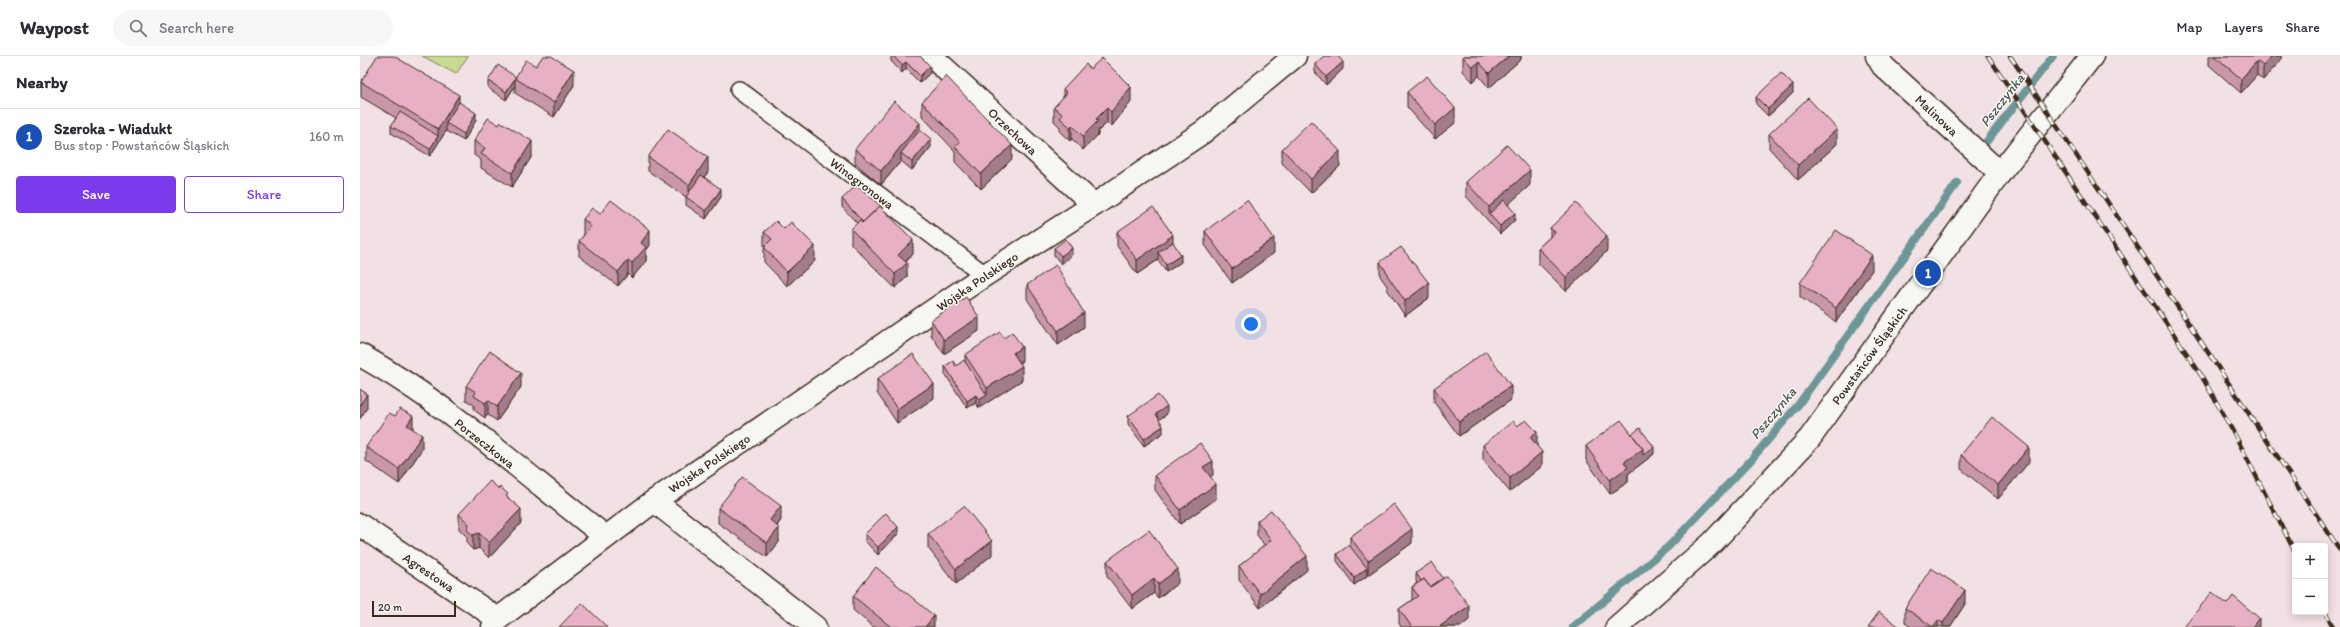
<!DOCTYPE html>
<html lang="en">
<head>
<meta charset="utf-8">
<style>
  :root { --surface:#fff; --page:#f7f7f7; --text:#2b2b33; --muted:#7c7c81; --line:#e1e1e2; --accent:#7c3aed }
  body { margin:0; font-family:Itim,sans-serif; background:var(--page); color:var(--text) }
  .controls { position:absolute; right:12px; bottom:12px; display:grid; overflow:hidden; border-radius:4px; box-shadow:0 2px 10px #0003 }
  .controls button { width:36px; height:36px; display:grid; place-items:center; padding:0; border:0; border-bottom:1px solid var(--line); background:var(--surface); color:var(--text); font:20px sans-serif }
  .scale { position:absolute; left:12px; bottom:10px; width:84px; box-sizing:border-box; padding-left:4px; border:2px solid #3b2a1e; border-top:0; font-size:11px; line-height:14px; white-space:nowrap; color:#3b2a1e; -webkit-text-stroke:3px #f6f6f2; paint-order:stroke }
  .you { position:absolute; left:891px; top:268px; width:14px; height:14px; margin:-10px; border:3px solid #fff; border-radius:50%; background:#1a73e8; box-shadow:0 0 0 6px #1a73e833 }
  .badge { display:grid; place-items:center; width:26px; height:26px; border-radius:50%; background:var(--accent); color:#fff; font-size:13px; font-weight:700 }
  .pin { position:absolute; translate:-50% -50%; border:2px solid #fff; box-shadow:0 1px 4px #0006 }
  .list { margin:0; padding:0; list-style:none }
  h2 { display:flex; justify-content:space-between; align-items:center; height:52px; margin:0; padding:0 16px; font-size:17px }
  h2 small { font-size:13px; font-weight:400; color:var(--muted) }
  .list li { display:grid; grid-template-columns:26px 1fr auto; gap:12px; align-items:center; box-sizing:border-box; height:56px; padding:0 16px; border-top:1px solid var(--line) }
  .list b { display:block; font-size:15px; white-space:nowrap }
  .list p { margin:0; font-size:13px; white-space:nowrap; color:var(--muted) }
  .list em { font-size:13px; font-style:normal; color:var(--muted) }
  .actions { display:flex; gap:8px; padding:12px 16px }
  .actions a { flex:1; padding:9px 0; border:1px solid var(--accent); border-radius:4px; text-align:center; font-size:14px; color:var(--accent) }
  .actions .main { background:var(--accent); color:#fff }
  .icon { flex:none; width:22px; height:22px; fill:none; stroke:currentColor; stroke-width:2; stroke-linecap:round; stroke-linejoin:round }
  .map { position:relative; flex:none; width:1980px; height:571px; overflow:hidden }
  header { display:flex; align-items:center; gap:24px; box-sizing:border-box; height:56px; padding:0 20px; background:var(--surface); border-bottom:1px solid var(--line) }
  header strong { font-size:19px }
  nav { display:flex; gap:22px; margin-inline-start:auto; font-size:14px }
  .search { width:280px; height:36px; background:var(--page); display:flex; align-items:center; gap:10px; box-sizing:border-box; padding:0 14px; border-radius:22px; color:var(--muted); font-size:15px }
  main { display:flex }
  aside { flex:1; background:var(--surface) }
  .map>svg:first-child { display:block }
  .green { fill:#c7da8f; stroke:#818256 }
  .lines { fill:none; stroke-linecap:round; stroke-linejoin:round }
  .stream { stroke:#6d9797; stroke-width:8 }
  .lane-casing { stroke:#3b2a1e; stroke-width:20 }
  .street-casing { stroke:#3b2a1e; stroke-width:25 }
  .secondary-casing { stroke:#3b2a1e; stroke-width:25 }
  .lane { stroke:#f6f6f2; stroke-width:17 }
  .street { stroke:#f6f6f2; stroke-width:22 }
  .secondary { stroke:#f6f6f2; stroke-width:22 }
  .rail-casing { stroke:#3b2a1e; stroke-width:4.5 }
  .rail { stroke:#f6f6f2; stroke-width:3; stroke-dasharray:9; stroke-linecap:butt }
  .wall { fill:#c897a9; stroke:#3b2a1e }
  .shaded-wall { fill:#a27b8a; stroke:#3b2a1e }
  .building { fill:#e8b0c5; stroke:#3b2a1e }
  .labels { text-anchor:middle; stroke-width:3; stroke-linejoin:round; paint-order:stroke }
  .street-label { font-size:13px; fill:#3b2a1e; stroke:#f6f6f2 }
  .water-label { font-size:14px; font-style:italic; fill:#505850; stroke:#f6f6f2 }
</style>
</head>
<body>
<header>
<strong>Waypost</strong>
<div class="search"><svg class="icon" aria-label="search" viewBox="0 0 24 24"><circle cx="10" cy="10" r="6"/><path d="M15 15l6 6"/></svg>Search here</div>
<nav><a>Map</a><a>Layers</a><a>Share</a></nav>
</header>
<main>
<aside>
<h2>Nearby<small></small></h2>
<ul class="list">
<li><span class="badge" style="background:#1a4fb4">1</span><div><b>Szeroka - Wiadukt</b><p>Bus stop · Powstańców Śląskich</p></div><em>160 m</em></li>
</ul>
<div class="actions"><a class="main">Save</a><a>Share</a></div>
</aside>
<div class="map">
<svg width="1980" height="571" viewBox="0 0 1980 571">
  <rect width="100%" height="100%" fill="#f2e1e4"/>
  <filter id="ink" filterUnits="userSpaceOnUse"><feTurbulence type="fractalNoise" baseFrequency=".025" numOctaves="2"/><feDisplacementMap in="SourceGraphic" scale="8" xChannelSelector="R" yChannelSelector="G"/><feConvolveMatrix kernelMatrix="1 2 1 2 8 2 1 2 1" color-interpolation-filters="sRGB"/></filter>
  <g filter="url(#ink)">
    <path class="green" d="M62,0H108L96,18Z"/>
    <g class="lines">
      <path class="stream" d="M1627,85L1693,0
        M1213,571L1309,490L1390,405L1438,349L1597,127"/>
      <defs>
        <path id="lane" d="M379,34L625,219"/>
        <path id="street" d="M571,0L734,149
          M1517,0L1523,10L1640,117
          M0,299C88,348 166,419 246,481
          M294,445L455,571
          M0,469L138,563
          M133,571L138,563L294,445L625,219L734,149L843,76L935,0"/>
        <path id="secondary" d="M1257,571L1353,486L1450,382L1640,117L1732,0"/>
      </defs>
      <use href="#lane" class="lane-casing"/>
      <use href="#street" class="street-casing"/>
      <use href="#secondary" class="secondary-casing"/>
      <use href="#lane" class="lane"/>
      <use href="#street" class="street"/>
      <use href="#secondary" class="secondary"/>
      <defs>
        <path id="rail" d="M1628,0L1841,319L1875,379L1935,496
          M1650,0L1980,494
          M1965,555L1973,571"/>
      </defs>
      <use href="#rail" class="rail-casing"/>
      <use href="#rail" class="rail"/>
    </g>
    <path class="wall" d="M531,0H533L570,17L560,27L546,13L542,17L531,5Z
      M1103,0H1161V3L1129,32L1119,20L1113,26L1103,15Z
      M1849,0H1921V4L1903,24L1897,19L1881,37L1849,9Z
      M955,8L983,13L966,29L955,16Z
      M176,10L214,29L194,61L155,37V30L146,44L128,32V25L156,21Z
      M730,13L771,46L751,71L747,67L738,75V79L723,94L712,83L710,85L700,76V71L694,65V51L703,42V33Z
      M1,26L99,46L116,64L104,85L86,75L70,100L31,77V70L36,62L1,41Z
      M1047,36L1095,67L1075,83L1047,51Z
      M1433,37L1408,60L1396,48V41Z
      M562,46L652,103L621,133L595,106V95L562,60Z
      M560,74L571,91L552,114L541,105L521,129L495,107V93Z
      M1409,78L1477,88L1438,124L1409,92Z
      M114,85L172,100L152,131L121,112V104L114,99Z
      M922,93L980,110L951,137L922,107Z
      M288,101L348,116L344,121L361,141L346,163L326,149V141L288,115Z
      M1106,126L1170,129L1148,148L1155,164L1140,178L1106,140Z
      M482,143L524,154L553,198L546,206L547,221L535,232L491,188V173L497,167L482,151Z
      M240,158L290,189L286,195V205L272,222L268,218L258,230L219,200V185L224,179L223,178V163Z
      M1190,172L1247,195L1206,235L1178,207V192L1190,181Z
      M424,173L455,205L427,230L404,206V191H405L404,190V176Z
      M845,175L914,197L872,227L845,189Z
      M757,176L813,186L821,206L806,216L798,204L777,218L757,190Z
      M694,192L712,199L701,208L694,199Z
      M1020,206L1069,242L1045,260L1027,233V230L1020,220Z
      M1512,214L1476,266L1440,241V227Z
      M667,229L724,271L698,289L667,243Z
      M571,264L619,275L584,298L571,279Z
      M605,299L662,305L660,307L662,324L619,352L616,347L607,352L585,318V310H596L605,306Z
      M517,323L574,342L537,367L517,337Z
      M106,330L161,331L137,365L128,359L125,362L114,354V349L106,344Z
      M1074,332L1151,344L1099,380L1074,346Z
      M807,358L799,363L803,377L784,390L768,368V360Z
      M1157,370L1177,390L1182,410L1150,436L1123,404V389Z
      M53,373L62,393L39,428L6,405V391Z
      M1272,378L1294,398L1268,418V426L1250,438L1226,404V390Z
      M1601,399L1669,406L1638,443L1601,413Z
      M795,419H853L850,421L856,443L820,468L795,434Z
      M148,441L161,467L129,502L119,492L113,494L107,488V481L99,473V458Z
      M358,452L421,464L417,470L419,486L407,501L358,467Z
      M897,465L947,514L900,552L879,524V510L905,490L897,479Z
      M505,478H538L518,499L505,485Z
      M568,478L632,499L596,528L568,492Z
      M990,481L1052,487L1008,519L1007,518V520L994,529L977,505V498L990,490Z
      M747,505L818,527L798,542L794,537L772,553L747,520Z
      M1056,517L1109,564L1100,571H1041L1039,567V553L1052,544V531L1057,527L1056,525Z
      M493,540L574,571H513L493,554Z
      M1605,548L1590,571H1551L1545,567V552Z"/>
    <path class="shaded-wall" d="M1149,0H1161V3L1129,32V17Z
      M1912,0H1921V4L1903,24V10Z
      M1897,5V19L1881,37V23Z
      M546,6V13L542,17V9Z
      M983,6V13L966,29V21Z
      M1119,6V20L1113,26V11Z
      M570,10V17L560,27V20Z
      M214,14V29L194,61V47Z
      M155,23V30L146,44V36Z
      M1433,29V37L1408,60V53Z
      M771,31V46L751,71V56Z
      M99,39V53L86,67V75L70,100V93L78,80V73Z
      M747,52V67L738,75V79L723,94V80L736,63Z
      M1095,52V67L1075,83V69Z
      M116,57V64L104,85V78Z
      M560,67V82L541,97V105L521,129V115Z
      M712,69V83L710,85V71Z
      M1477,73V88L1438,124V109Z
      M571,83V91L552,114V106Z
      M172,85V100L152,131V117Z
      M652,89V103L621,133V118Z
      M980,95V110L951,137V123Z
      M348,101V116L329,143V129Z
      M1170,114V129L1133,162L1129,158V151Z
      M361,133V141L346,163V155Z
      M1155,157V164L1140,178V170Z
      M290,174V189L286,195V205L272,222V207L281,187Z
      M813,179V194L798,196V204L777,218V204Z
      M1247,180V195L1206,235V221Z
      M914,182V197L872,227V213Z
      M553,184V198L538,213V199Z
      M455,190V205L427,230V216Z
      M712,192V199L701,208V200Z
      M821,199V206L806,216V209Z
      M1512,199V214L1476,266V252Z
      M268,204V218L258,230V216Z
      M547,207V221L535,232V218Z
      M1069,227V242L1045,260V245Z
      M724,257V271L698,289V275Z
      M619,261V275L584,298V284Z
      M662,291V305L653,311V297Z
      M662,310V324L619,352V344L627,339V332Z
      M161,317V331L137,365V351Z
      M574,328V342L537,367V353Z
      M1151,330V344L1099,380V366Z
      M7,338V352L0,363V349Z
      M616,339V347L607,352V345Z
      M128,344V359L125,362V347Z
      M807,350V358L796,366V358Z
      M53,360V375L47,369Z
      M803,370V377L784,390V383Z
      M1177,376V390L1170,381Z
      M62,379V393L39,428V413Z
      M1294,391V398L1268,418V426L1250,438V424L1264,406L1283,393Z
      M1669,391V406L1638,443V429Z
      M1182,396V410L1150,436V422Z
      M853,405V419L843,426V411Z
      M856,428V443L820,468V454Z
      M421,450V464L410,479V464Z
      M161,453V467L129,502V487Z
      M538,471V478L518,499V491Z
      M419,472V486L407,501V487Z
      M1052,473V487L1008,519V505Z
      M119,477V492L113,494V479Z
      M632,485V499L596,528V513Z
      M947,500V514L900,552V538Z
      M1007,512V520L994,529V522Z
      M818,513V527L798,542V528Z
      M794,522V537L772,553V539Z
      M1605,534V548L1590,571H1583V567Z
      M1109,550V564L1100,571H1079Z
      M574,560V571H565Z
      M1899,562V571H1892Z
      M1578,564V571H1573Z"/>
    <path class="building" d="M17,0H34L99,39L78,73L1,26Z
      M183,0H191L214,14L194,47L155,22L166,4L176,10Z
      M533,0H560L570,10L560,20L546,6L542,9Z
      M964,0H978L983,6L966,21L955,8Z
      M1104,0H1149L1129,17L1119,6L1113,11L1103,1Z
      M1855,0H1912L1903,10L1897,5L1881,23Z
      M742,2L771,31L751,56L747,52L736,63L738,65L723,80L712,69L710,71L700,62L703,59L694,51L707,37L703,33L726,8L730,13Z
      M138,9L156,21L146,36L128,25Z
      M1421,17L1433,29L1408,53L1396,41Z
      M586,20L652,89L621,118L595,91L600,86L562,46Z
      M1067,20L1095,52L1075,69L1047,36Z
      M1448,42L1477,73L1438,109L1409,78Z
      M534,45L560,67L521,115L495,93Z
      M99,46L116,57L104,78L86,67Z
      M40,56L78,80L70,93L31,70Z
      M128,62L139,69L141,66L172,85L152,117L121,98L125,92L114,85Z
      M951,65L980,95L951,123L922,93Z
      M308,73L348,101L329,129L288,101Z
      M560,74L571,83L552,106L541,97Z
      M1147,89L1170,114L1129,151L1106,126Z
      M341,119L361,133L346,155L326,141Z
      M497,129L524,153H523L520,150L503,166L482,143Z
      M251,144L290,174L281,187L286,191L272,207L268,204L258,216L219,185L231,170L223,163L232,152L240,158Z
      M887,144L914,182L872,213L845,175Z
      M1144,144L1155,157L1140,170L1129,158Z
      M1216,147L1247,180L1206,221L1178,192L1195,176L1190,172Z
      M520,150L553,184L538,199L547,207L535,218L491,173L500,164L502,167Z
      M793,151L813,179L777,204L757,176Z
      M416,165L424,173L431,166L455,190L427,216L404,191L412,183L404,176Z
      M1476,174L1512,199L1476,252L1440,227Z
      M706,183L712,192L701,200L694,192Z
      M813,186L821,199L806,209L798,196Z
      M1041,191L1069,227L1045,245L1027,219L1028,218L1020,206Z
      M696,209L724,257L698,275L667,229Z
      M606,241L619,261L584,284L571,264Z
      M640,276L644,282L652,276L662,291L653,297L662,310L627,332L605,299Z
      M130,295L161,317L137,351L128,344L125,347L114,340L116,336L106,330Z
      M1126,295L1151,330L1099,366L1074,332Z
      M553,298L574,328L537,353L517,323Z
      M604,304L627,339L619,344L616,339L607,345L585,310L593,305L596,310Z
      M0,333L7,338L0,349Z
      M798,339L807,350L796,358L803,370L784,383L768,360Z
      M40,353L53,360L47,369L62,379L39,413L6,391L29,357L35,360Z
      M1632,361L1669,391L1638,429L1601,399Z
      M1166,364L1177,376L1170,381L1182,396L1150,422L1123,389L1153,365L1157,370Z
      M1261,364L1283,393L1264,406L1268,411L1250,424L1226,390Z
      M1280,372L1294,391L1283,399V393L1272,378Z
      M840,387L853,405L843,411L856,428L820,454L795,419Z
      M382,421L421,450L410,464L419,472L407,487L358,452Z
      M130,425L139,433L140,431L148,438L146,440L161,453L129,487L119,477L113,479L107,474L109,468L99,458Z
      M1034,448L1052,473L1008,505L990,481Z
      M604,450L632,485L596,513L568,478Z
      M911,454L947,500L900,538L879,510L911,484L897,465Z
      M526,457L538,471L518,491L505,478Z
      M789,474L818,513L798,528L794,522L772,539L747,505Z
      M989,489L1007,512L994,522L977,498Z
      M1072,506L1083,522L1070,531L1064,523L1061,525L1056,517Z
      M516,511L574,560L565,571H531L493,540Z
      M1571,512L1605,534L1583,567L1578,564L1573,571L1545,552Z
      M1087,520L1109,550L1079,571H1052L1039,553L1058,540L1052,531L1064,523L1070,531Z
      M1852,536L1867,548L1873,540L1899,562L1892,571H1824Z
      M222,547L247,571H199Z
      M1519,556L1540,571H1508Z"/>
  </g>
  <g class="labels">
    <g class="street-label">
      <text transform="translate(1577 59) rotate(43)" y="5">Malinowa</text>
      <text transform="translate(653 75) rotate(43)" y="5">Orzechowa</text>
      <text transform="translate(502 127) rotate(37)" y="5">Winogronowa</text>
      <text transform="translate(617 225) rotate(-34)" y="5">Wojska Polskiego</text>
      <text transform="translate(1509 299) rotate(-54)" y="5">Powstańców Śląskich</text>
      <text transform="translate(125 387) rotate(38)" y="5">Porzeczkowa</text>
      <text transform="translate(349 407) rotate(-34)" y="5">Wojska Polskiego</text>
      <text transform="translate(69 516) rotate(34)" y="5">Agrestowa</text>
    </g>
    <g class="water-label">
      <text transform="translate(1642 44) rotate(-52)" y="5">Pszczynka</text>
      <text transform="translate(1413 357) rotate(-50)" y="5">Pszczynka</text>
    </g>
  </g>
</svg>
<div class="controls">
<button>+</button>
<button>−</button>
</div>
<div class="scale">20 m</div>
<div class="you"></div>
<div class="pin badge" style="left:1568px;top:217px;background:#1a4fb4">1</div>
</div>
</main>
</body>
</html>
